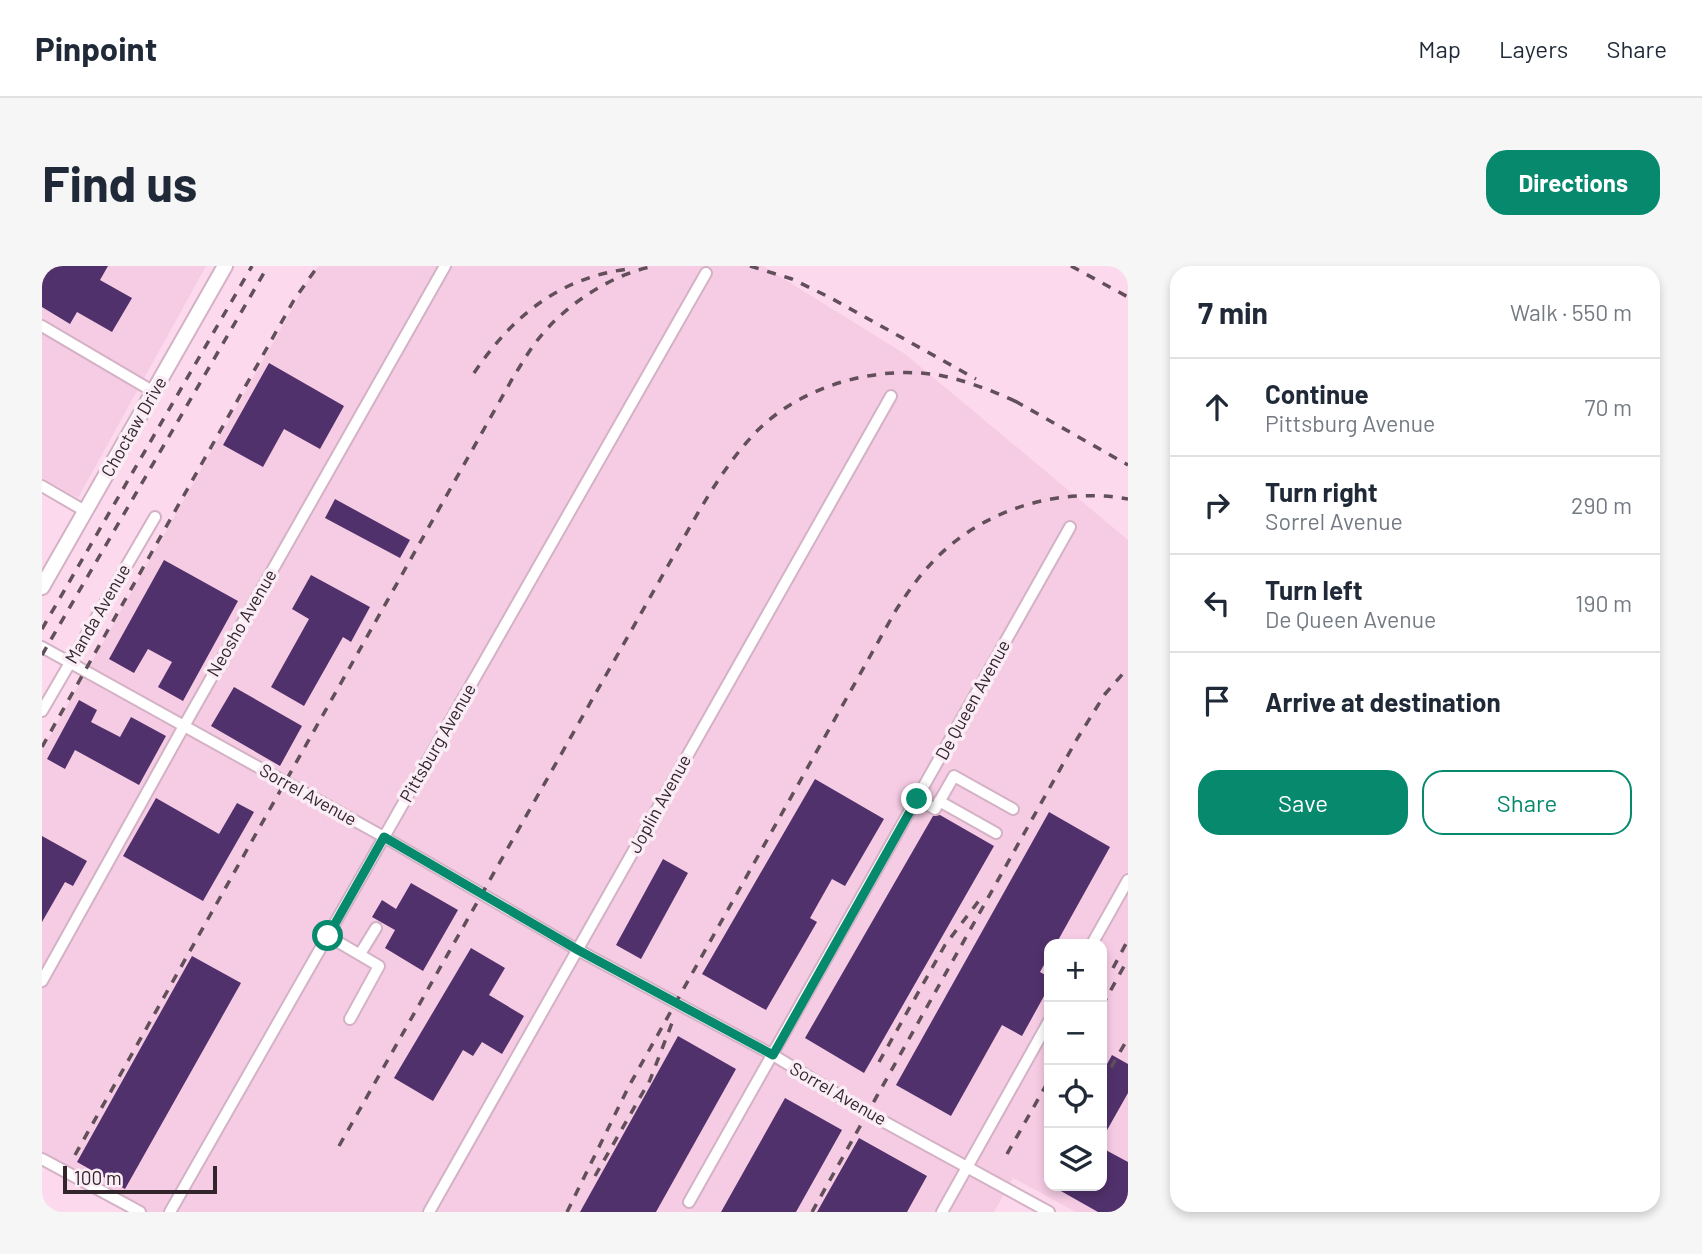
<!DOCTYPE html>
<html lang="en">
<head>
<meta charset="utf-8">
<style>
  :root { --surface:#fff; --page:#f6f6f7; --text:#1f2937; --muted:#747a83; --line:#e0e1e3; --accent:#06896d }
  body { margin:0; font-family:Barlow,sans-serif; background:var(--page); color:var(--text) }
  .controls { position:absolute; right:21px; bottom:21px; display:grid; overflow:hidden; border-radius:14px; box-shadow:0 4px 10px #0003 }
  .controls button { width:63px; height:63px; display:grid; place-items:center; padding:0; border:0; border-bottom:2px solid var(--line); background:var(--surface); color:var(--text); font:35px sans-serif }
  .scale { position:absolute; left:21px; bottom:18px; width:154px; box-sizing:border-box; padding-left:7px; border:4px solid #32252c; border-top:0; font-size:19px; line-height:24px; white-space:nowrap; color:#32252c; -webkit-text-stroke:5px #fbedf5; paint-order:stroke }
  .stop { position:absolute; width:21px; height:21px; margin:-16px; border:5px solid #06896d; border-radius:50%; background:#fff }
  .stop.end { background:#06896d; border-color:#fff; box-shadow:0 2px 7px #0008 }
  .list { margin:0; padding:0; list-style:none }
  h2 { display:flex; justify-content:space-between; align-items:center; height:91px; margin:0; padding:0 28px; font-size:30px }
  h2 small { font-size:23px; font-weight:400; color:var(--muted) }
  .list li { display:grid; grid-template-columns:46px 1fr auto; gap:21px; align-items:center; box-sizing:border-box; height:98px; padding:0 28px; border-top:2px solid var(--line) }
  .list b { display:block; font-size:26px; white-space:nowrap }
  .list p { margin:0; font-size:23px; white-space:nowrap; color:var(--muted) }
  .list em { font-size:23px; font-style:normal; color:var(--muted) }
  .actions { display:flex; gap:14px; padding:21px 28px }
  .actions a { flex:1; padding:16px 0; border:2px solid var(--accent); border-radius:21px; text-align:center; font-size:24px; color:var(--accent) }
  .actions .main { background:var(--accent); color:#fff }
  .icon { flex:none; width:38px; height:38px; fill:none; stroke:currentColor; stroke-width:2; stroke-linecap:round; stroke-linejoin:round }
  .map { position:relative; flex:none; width:1086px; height:946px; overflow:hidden; border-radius:21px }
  header { display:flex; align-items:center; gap:42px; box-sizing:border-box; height:98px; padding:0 35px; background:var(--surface); border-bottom:2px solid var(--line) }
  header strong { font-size:33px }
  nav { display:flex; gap:38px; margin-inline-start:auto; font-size:24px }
  .intro { display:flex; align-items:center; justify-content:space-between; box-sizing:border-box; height:168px; padding:0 42px }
  h1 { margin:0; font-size:49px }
  .button { padding:18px 32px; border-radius:21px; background:var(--accent); color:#fff; font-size:24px; font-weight:700 }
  main { display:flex; gap:42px; padding:0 42px }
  aside { flex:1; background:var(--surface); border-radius:21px; box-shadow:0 4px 10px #0003 }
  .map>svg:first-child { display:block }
  .built { fill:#f6cce4; fill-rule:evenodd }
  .building { fill:#51316b }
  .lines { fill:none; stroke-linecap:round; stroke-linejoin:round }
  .minor-casing { stroke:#d4b2c5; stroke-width:14 }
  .major-casing { stroke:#d4b2c5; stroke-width:18 }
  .minor { stroke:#fff; stroke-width:10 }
  .major { stroke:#fff; stroke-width:14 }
  .rail { stroke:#614f59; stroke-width:3.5; stroke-dasharray:9 9; stroke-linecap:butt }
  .route { stroke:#06896d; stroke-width:9 }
  .labels { text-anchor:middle; stroke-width:7; stroke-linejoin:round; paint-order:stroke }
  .street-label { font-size:18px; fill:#32252c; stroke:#fbedf5 }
</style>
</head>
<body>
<header>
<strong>Pinpoint</strong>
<nav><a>Map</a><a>Layers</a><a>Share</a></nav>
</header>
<div class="intro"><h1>Find us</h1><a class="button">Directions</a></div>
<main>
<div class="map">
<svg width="1086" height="946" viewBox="0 0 1086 946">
  <rect width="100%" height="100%" fill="#fcd9ed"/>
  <path class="built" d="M0,0H164L36,232L0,212Z
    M277,0H721L863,88L1086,274V946H1034L971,912L952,946H98L0,893V484L271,6ZM1007,678H1060V920H1007Z"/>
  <path class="building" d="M0,0H66L58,14L90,32L70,66L35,46L28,58L0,41Z
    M227,97L302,140L278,183L242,163L221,201L181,179Z
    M293,233L368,274L358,292L283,252Z
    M122,294L196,335L141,435L116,421L130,396L106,383L92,407L67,393Z
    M269,309L328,341L309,376L301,371L262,440L229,421L267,353L250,343Z
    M192,421L260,460L238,500L169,460Z
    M37,434L55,444L49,456L78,471L89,451L124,470L97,519L33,484L23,503L5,493Z
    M773,513L842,553L803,620L790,613L768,652L775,656L724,744L660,708Z
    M114,532L177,568L195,537L212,546L161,635L81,590Z
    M1007,546L1068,581L1014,678H1007V690L998,706L1007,711V721L980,770L960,759L909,850L854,819Z
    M898,549L952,580L822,807L763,772L891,550Z
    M0,570L45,595L31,620L23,616L0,656Z
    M621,593L646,607L599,693L574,679Z
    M369,617L416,644L381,705L343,682L353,664L330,651L340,634L354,643Z
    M429,682L463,702L447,729L482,750L460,788L440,776L431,790L421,784L391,835L352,812Z
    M150,690L199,717L83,923L35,896Z
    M636,770L694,803L614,946H538Z
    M1070,789L1086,798V827L1060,873V807Z
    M743,832L800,864L754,946H679Z
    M817,872L885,910L865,946H775Z
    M1060,882L1086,896V946H1056L1010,920H1060Z"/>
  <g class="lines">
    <defs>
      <path id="minor" d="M0,60L112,126
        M0,220L43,245
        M0,381L342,571L536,684L731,789L826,847L1007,946
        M0,445L113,251
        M875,533L893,543L912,510L971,543
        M897,535L954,567
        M286,670L337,700L308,753
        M1050,678L1086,614
        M318,688L334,662
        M0,715L142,460L403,0
        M0,893L98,946
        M647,936L1028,261
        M128,946L664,7
        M387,946L849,130
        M900,946L1007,755"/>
      <path id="major" d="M0,321L183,0"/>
    </defs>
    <use href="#minor" class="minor-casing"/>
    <use href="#major" class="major-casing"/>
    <use href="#minor" class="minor"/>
    <use href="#major" class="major"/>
    <path class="rail" d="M708,0L750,13L787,31L934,113
      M1029,0L1086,31
      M432,107C470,51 516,12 586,3
      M973,135L1086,199
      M0,363L210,0
      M0,389L226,0
      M0,481L252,34L276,0
      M1071,702L1086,674
      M1060,740L1086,693
      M837,796L903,679L939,632
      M1060,817L1086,772
      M297,880L657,245C675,215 693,187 717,163C763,118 839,98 901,110C929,116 956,127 981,139
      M965,888L1007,814
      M33,889L473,108C480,98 486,86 494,76C521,40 569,8 613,0
      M553,910L608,814L630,757
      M1005,911L1007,908
      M525,946L587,820L854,344C864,329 874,314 886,301C935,245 1014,220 1086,233
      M770,946L1035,473L1063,428L1086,402"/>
  </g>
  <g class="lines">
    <path class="route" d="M286,670L342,571L536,684L731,789L875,533"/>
  </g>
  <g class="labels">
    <g class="street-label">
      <text transform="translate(92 161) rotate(-60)" y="6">Choctaw Drive</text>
      <text transform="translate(56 348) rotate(-60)" y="6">Manda Avenue</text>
      <text transform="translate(200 357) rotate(-60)" y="6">Neosho Avenue</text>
      <text transform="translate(931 434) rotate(-61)" y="6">De Queen Avenue</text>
      <text transform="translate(396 477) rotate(-60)" y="6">Pittsburg Avenue</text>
      <text transform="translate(266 529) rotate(29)" y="6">Sorrel Avenue</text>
      <text transform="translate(618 538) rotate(-61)" y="6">Joplin Avenue</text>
      <text transform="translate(796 828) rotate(30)" y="6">Sorrel Avenue</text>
    </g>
  </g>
</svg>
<div class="controls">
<button>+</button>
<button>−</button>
<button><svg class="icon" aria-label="locate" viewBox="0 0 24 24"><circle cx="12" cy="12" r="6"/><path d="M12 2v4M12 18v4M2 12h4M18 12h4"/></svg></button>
<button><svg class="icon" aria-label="layers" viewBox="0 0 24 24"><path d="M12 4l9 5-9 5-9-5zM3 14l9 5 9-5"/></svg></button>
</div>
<div class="scale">100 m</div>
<div class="stop" style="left:286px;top:670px"></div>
<div class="stop end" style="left:875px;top:533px"></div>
</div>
<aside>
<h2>7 min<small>Walk · 550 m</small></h2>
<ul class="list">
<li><svg class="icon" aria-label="ahead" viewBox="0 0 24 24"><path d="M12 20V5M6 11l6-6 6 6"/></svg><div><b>Continue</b><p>Pittsburg Avenue</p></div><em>70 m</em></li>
<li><svg class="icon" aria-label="right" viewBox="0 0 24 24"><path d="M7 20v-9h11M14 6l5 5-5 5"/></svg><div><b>Turn right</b><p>Sorrel Avenue</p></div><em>290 m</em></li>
<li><svg class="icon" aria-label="left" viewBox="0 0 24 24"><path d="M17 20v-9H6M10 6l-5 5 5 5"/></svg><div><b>Turn left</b><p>De Queen Avenue</p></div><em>190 m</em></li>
<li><svg class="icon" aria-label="arrive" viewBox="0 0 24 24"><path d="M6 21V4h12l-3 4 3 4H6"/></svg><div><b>Arrive at destination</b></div></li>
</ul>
<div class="actions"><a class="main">Save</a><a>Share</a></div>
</aside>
</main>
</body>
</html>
